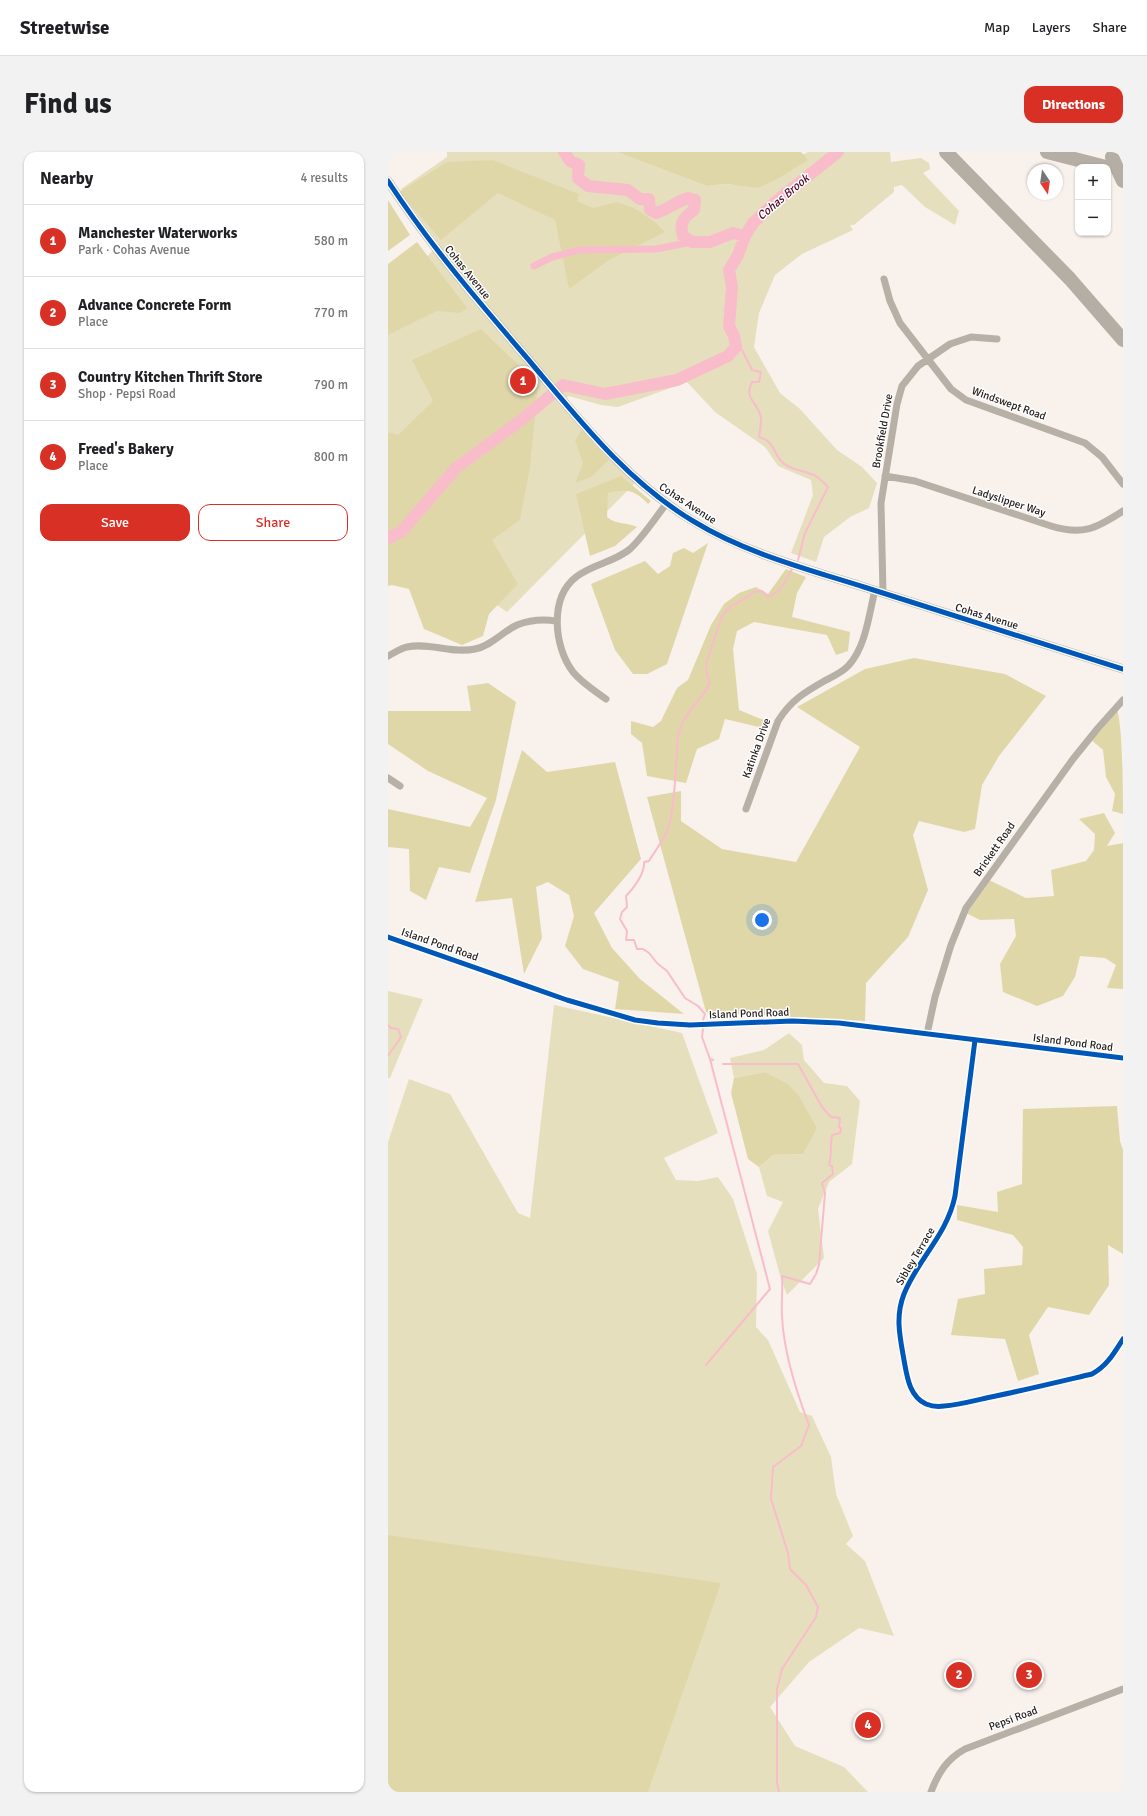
<!DOCTYPE html>
<html lang="en">
<head>
<meta charset="utf-8">
<style>
  :root { --surface:#fff; --page:#f2f2f2; --text:#202124; --muted:#757577; --line:#e0e0e0; --accent:#d93025 }
  body { margin:0; font-family:Signika,sans-serif; background:var(--page); color:var(--text) }
  .controls { position:absolute; right:12px; top:12px; display:grid; overflow:hidden; border-radius:8px; box-shadow:0 1px 3px #0004 }
  .controls button { width:36px; height:36px; display:grid; place-items:center; padding:0; border:0; border-bottom:1px solid var(--line); background:var(--surface); color:var(--text); font:20px sans-serif }
  .compass { position:absolute; left:639px; top:12px; width:36px; height:36px; border-radius:50%; background:var(--surface); box-shadow:0 1px 3px #0004; rotate:167deg }
  .you { position:absolute; left:374px; top:768px; width:14px; height:14px; margin:-10px; border:3px solid #fff; border-radius:50%; background:#1a73e8; box-shadow:0 0 0 6px #1a73e833 }
  .badge { display:grid; place-items:center; width:26px; height:26px; border-radius:50%; background:var(--accent); color:#fff; font-size:13px; font-weight:700 }
  .pin { position:absolute; translate:-50% -50%; border:2px solid #fff; box-shadow:0 1px 4px #0006 }
  .list { margin:0; padding:0; list-style:none }
  h2 { display:flex; justify-content:space-between; align-items:center; height:52px; margin:0; padding:0 16px; font-size:17px }
  h2 small { font-size:13px; font-weight:400; color:var(--muted) }
  .list li { display:grid; grid-template-columns:26px 1fr auto; gap:12px; align-items:center; box-sizing:border-box; height:72px; padding:0 16px; border-top:1px solid var(--line) }
  .list b { display:block; font-size:15px; white-space:nowrap }
  .list p { margin:0; font-size:13px; white-space:nowrap; color:var(--muted) }
  .list em { font-size:13px; font-style:normal; color:var(--muted) }
  .actions { display:flex; gap:8px; padding:12px 16px }
  .actions a { flex:1; padding:9px 0; border:1px solid var(--accent); border-radius:12px; text-align:center; font-size:14px; color:var(--accent) }
  .actions .main { background:var(--accent); color:#fff }
  .map { position:relative; flex:none; width:735px; height:1640px; overflow:hidden; border-radius:12px }
  header { display:flex; align-items:center; gap:24px; box-sizing:border-box; height:56px; padding:0 20px; background:var(--surface); border-bottom:1px solid var(--line) }
  header strong { font-size:19px }
  nav { display:flex; gap:22px; margin-inline-start:auto; font-size:14px }
  .intro { display:flex; align-items:center; justify-content:space-between; box-sizing:border-box; height:96px; padding:0 24px }
  h1 { margin:0; font-size:28px }
  .button { padding:10px 18px; border-radius:12px; background:var(--accent); color:#fff; font-size:14px; font-weight:700 }
  main { display:flex; gap:24px; padding:0 24px }
  aside { flex:1; background:var(--surface); border-radius:12px; box-shadow:0 1px 3px #0004 }
  .map>svg:first-child { display:block }
  .green { fill:#e6dfbe }
  .forest { fill:#e0d7a9 }
  .lines { fill:none; stroke-linecap:round; stroke-linejoin:round }
  .stream { stroke:#f9bcca; stroke-width:2 }
  .canal { stroke:#f9bcca; stroke-width:7 }
  .river { stroke:#f9bcca; stroke-width:12 }
  .minor { stroke:#b7b0a7; stroke-width:7 }
  .tertiary { stroke:#b7b0a7; stroke-width:9 }
  .motorway { stroke:#b5aea5; stroke-width:14 }
  .motorway-bridge { stroke:#b5aea5; stroke-width:14 }
  .cycleway-casing { stroke:#fff; stroke-width:8 }
  .cycleway { stroke:#0057b8; stroke-width:5 }
  .labels { text-anchor:middle; stroke-width:3; stroke-linejoin:round; paint-order:stroke }
  .street-label { font-size:11px; fill:#211c19; stroke:#fff }
  .water-label { font-size:12px; font-style:italic; fill:#550c28; stroke:#fff }
</style>
</head>
<body>
<header>
<strong>Streetwise</strong>
<nav><a>Map</a><a>Layers</a><a>Share</a></nav>
</header>
<div class="intro"><h1>Find us</h1><a class="button">Directions</a></div>
<main>
<aside>
<h2>Nearby<small>4 results</small></h2>
<ul class="list">
<li><span class="badge">1</span><div><b>Manchester Waterworks</b><p>Park · Cohas Avenue</p></div><em>580 m</em></li>
<li><span class="badge">2</span><div><b>Advance Concrete Form</b><p>Place</p></div><em>770 m</em></li>
<li><span class="badge">3</span><div><b>Country Kitchen Thrift Store</b><p>Shop · Pepsi Road</p></div><em>790 m</em></li>
<li><span class="badge">4</span><div><b>Freed's Bakery</b><p>Place</p></div><em>800 m</em></li>
</ul>
<div class="actions"><a class="main">Save</a><a>Share</a></div>
</aside>
<div class="map">
<svg width="735" height="1640" viewBox="0 0 735 1640">
  <rect width="100%" height="100%" fill="#f9f1ec"/>
  <path class="green" d="M59,0H229L318,34L338,32L346,33L420,0H502L503,10L533,6L541,11L542,17L535,21L571,59L567,73L537,55L514,33L506,35V40L466,73H462L465,78L414,102L387,123L371,161L366,195L392,241L412,257L449,298L474,315L489,331L481,356L462,365L436,385L428,410L403,401L425,343L423,328L390,314L377,295L327,260L299,230L230,255L213,253L181,244L173,250L248,330L119,460L0,379V146L51,92L20,51L13,37L59,5Z
    M0,839L35,847L2,926H0Z
    M166,853L294,881L330,981L276,1006L288,1028L310,1029L330,1025L345,1047L369,1122L368,1175L380,1188L412,1260L424,1264L443,1305L448,1342L465,1384L458,1392L477,1409L506,1484L471,1476L421,1510L382,1555L407,1594L456,1615L480,1640H0V990L21,927L62,942L130,1061L142,1066Z
    M401,881L414,893L416,908L436,931L459,934L472,949L464,1012L441,1030L430,1057L436,1106L399,1143L393,1127L380,1079L395,1050L379,1044L371,1015L385,1003L415,1002L377,920L346,926L342,906L376,898Z"/>
  <path class="forest" d="M229,0H413L420,8L391,26L370,36L338,32L318,34Z
    M105,8L191,42L189,49L205,56L229,50L248,57L267,70L277,80L221,108L181,137L167,68L110,41L53,88L11,40L59,10Z
    M0,48L22,83L0,99Z
    M29,90L79,156L72,161L49,159L0,183V112Z
    M93,177L150,232L142,316L132,368L104,388L130,432L101,462L95,484L74,493L36,477L21,437L4,433L0,434V280L10,283L45,249L24,208Z
    M194,278L221,308L203,325L187,331L195,311L187,288Z
    M233,324L263,349L260,352C246,337 239,337 220,341L219,365C228,373 239,370 249,375L227,394L202,404L188,342Z
    M320,391L279,512L259,522H245L227,498L203,432L257,409L270,422L282,414L285,401L296,396L305,401Z
    M398,417L418,425L409,441L404,465L462,480L460,499L448,503L439,483L366,470L349,479L345,497L351,558L380,570L375,576L337,567L331,587L309,597L298,631L259,624L254,591L243,582V569L265,575L273,569L289,536L300,528L323,473L336,452L351,441L368,435L380,442Z
    M526,506L617,522L658,544L611,604L594,633L587,677L576,680L531,669L525,683L540,738L520,785L478,831L477,869L318,860L259,645L293,639V669L334,697L408,710L472,595L409,555L477,517Z
    M100,531L128,550L108,648L82,721L51,715L38,748L22,739L21,697L0,695V657L82,675L99,646L40,619L0,592V559H83L79,534Z
    M728,555C735,569 735,641 735,662L724,659L727,642L718,625L715,598L701,586Z
    M134,598L159,620L227,610L253,707L206,761L224,796L252,827L296,862L227,857L231,830L195,817L177,794L186,764L181,743L160,730L148,735L154,786L136,822L124,746L87,750Z
    M716,661L727,681L719,694L735,691V837L719,836L728,813L717,806L692,804L687,825L675,844L649,854L615,840L612,812L628,784L626,767L592,768L576,760L599,727L638,746L666,744L663,718L698,709L706,698L707,682L691,667Z
    M377,920L400,932L411,944L429,976L415,1002L385,1003L371,1015L360,1007L343,941L346,926Z
    M729,954L732,989L735,998V1102L720,1093L721,1133L701,1163L660,1155L641,1183L651,1222L630,1229L617,1187L563,1183L570,1147L597,1142L596,1117L634,1113L635,1095L625,1083L569,1068V1053L610,1060L609,1040L634,1032L635,957Z
    M0,1383L333,1431L260,1640H0Z"/>
  <g class="lines">
    <path class="stream" d="M348,195L354,198L364,218L373,220L371,230H364C355,247 371,251 373,266C373,272 372,279 371,285C389,290 384,304 398,313C407,319 419,319 428,324C432,327 436,331 440,335L417,381L410,408
      M315,868L317,862L310,854L297,846L279,819L269,811L261,801L255,797H249L246,788H238L239,779L232,767L234,760L239,755L238,744C246,736 257,721 256,710L261,709C268,697 277,687 281,674C286,655 287,633 288,613C289,601 288,589 292,577C298,558 314,548 322,531L319,523L318,512L334,464L343,454L360,445L365,440L374,439L380,445C393,441 398,428 404,417
      M0,873L3,876L10,877L13,885L0,904
      M315,877L314,885L322,907L325,908
      M335,912H410L434,955L443,965L452,966L451,975L453,976L452,981L444,983C442,993 444,1003 441,1013L444,1014L445,1022L434,1031L437,1041L431,1113L428,1122L422,1132L394,1124C395,1138 393,1151 394,1165C396,1202 408,1239 421,1273L413,1294L385,1315L383,1347L400,1401L402,1417L418,1433L430,1455L428,1465L394,1517L389,1537V1631L391,1640
      M318,1213L382,1137L322,907"/>
    <path class="canal" d="M146,114L164,105L192,98L268,97L304,90"/>
    <path class="river" d="M176,0L182,9L191,13L190,26L200,34L240,38L252,47H261L262,58L268,61C280,57 288,50 300,46L307,48L306,58C295,66 291,71 295,84L304,90H322L345,81L357,84
      M0,386L13,380L68,316L132,269L175,233L217,242L289,228L340,204L348,195L346,184L341,174L344,135L341,118L350,103L357,84L365,71L386,51L450,0"/>
    <path class="minor" d="M496,127L502,149L512,171L563,237L578,248L697,291L714,305L735,332
      M497,324L527,329L663,374C695,384 709,376 735,359
      M495,441L493,351L509,252L514,234L530,214L562,192L583,185L609,187
      M0,504C6,501 13,496 19,495C41,490 64,502 87,497C103,494 114,480 129,473C142,468 154,467 168,469
      M218,547C207,539 194,531 185,520C166,495 161,446 188,425C204,412 227,410 242,397C256,384 267,366 279,351
      M0,626L12,634
      M358,657L390,569C403,548 417,540 438,528C446,524 455,520 461,513C478,494 481,462 487,438
      M0,785L179,848L247,868L270,871L302,873L404,869L451,871L735,906
      M539,882L547,845L563,793L578,756L685,607L710,576L735,548
      M587,888L567,1044C559,1083 530,1107 516,1142C507,1165 512,1185 516,1208C519,1224 521,1244 538,1252C543,1254 550,1255 556,1254C572,1253 588,1248 603,1245C637,1238 670,1230 704,1222C719,1214 726,1201 735,1187
      M543,1640C550,1621 559,1607 577,1597L735,1537"/>
    <path class="tertiary" d="M0,29C41,92 90,149 139,206C189,265 238,329 305,369C357,401 419,417 476,435C563,463 649,490 735,517"/>
    <path class="motorway" d="M558,0L682,127L735,188
      M659,0L718,15"/>
    <path class="motorway-bridge" d="M724,5L735,29"/>
    <defs>
      <path id="cycleway" d="M0,29C41,92 90,149 139,206C189,265 238,329 305,369C357,401 419,417 476,435C563,463 649,490 735,517
        M0,785L179,848L247,868L270,871L302,873L404,869L451,871L735,906
        M587,888L567,1044C559,1083 530,1107 516,1142C507,1165 512,1185 516,1208C519,1224 521,1244 538,1252C543,1254 550,1255 556,1254C572,1253 588,1248 603,1245C637,1238 670,1230 704,1222C719,1214 726,1201 735,1187"/>
    </defs>
    <use href="#cycleway" class="cycleway-casing"/>
    <use href="#cycleway" class="cycleway"/>
  </g>
  <g class="labels">
    <g class="street-label">
      <text transform="translate(80 120) rotate(51)" y="4">Cohas Avenue</text>
      <text transform="translate(621 251) rotate(20)" y="4">Windswept Road</text>
      <text transform="translate(494 279) rotate(-80)" y="4">Brookfield Drive</text>
      <text transform="translate(621 349) rotate(18)" y="4">Ladyslipper Way</text>
      <text transform="translate(300 351) rotate(33)" y="4">Cohas Avenue</text>
      <text transform="translate(599 464) rotate(17)" y="4">Cohas Avenue</text>
      <text transform="translate(368 596) rotate(-70)" y="4">Katinka Drive</text>
      <text transform="translate(606 697) rotate(-55)" y="4">Brickett Road</text>
      <text transform="translate(52 792) rotate(19)" y="4">Island Pond Road</text>
      <text transform="translate(361 861) rotate(-2)" y="4">Island Pond Road</text>
      <text transform="translate(685 890) rotate(7)" y="4">Island Pond Road</text>
      <text transform="translate(527 1104) rotate(-59)" y="4">Sibley Terrace</text>
      <text transform="translate(625 1566) rotate(-20)" y="4">Pepsi Road</text>
    </g>
    <g class="water-label">
      <text transform="translate(395 45) rotate(-40)" y="4">Cohas Brook</text>
    </g>
  </g>
</svg>
<div class="controls">
<button>+</button>
<button>−</button>
</div>
<svg class="compass" viewBox="-18 -18 36 36"><path d="M0-13l5 13h-10z" fill="#e53935"/><path d="M0 13l5-13h-10z" fill="#757577"/></svg>
<div class="you"></div>
<div class="pin badge" style="left:135px;top:229px">1</div>
<div class="pin badge" style="left:571px;top:1523px">2</div>
<div class="pin badge" style="left:641px;top:1523px">3</div>
<div class="pin badge" style="left:480px;top:1573px">4</div>
</div>
</main>
</body>
</html>
